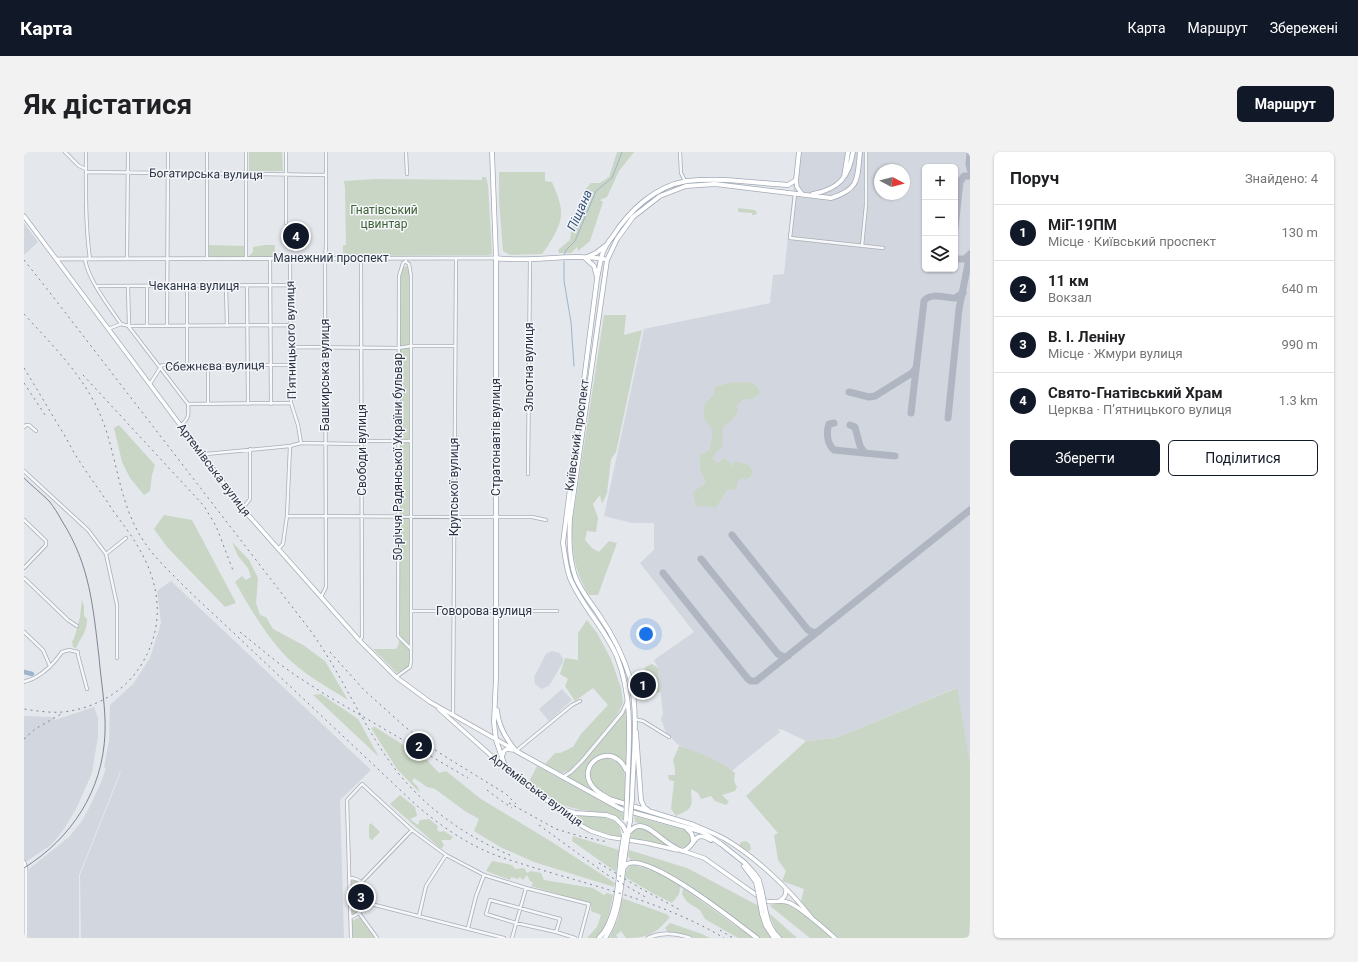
<!DOCTYPE html>
<html lang="uk">
<head>
<meta charset="utf-8">
<style>
  :root { --surface:#fff; --page:#f2f2f2; --text:#202124; --muted:#757577; --line:#e0e0e0; --accent:#111827 }
  body { margin:0; font-family:Roboto,sans-serif; background:var(--page); color:var(--text) }
  .controls { position:absolute; right:12px; top:12px; display:grid; overflow:hidden; border-radius:6px; box-shadow:0 1px 3px #0004 }
  .controls button { width:36px; height:36px; display:grid; place-items:center; padding:0; border:0; border-bottom:1px solid var(--line); background:var(--surface); color:var(--text); font:20px sans-serif }
  .compass { position:absolute; left:850px; top:12px; width:36px; height:36px; border-radius:50%; background:var(--surface); box-shadow:0 1px 3px #0004; rotate:97deg }
  .you { position:absolute; left:622px; top:482px; width:14px; height:14px; margin:-10px; border:3px solid #fff; border-radius:50%; background:#1a73e8; box-shadow:0 0 0 6px #1a73e833 }
  .badge { display:grid; place-items:center; width:26px; height:26px; border-radius:50%; background:var(--accent); color:#fff; font-size:13px; font-weight:700 }
  .pin { position:absolute; translate:-50% -50%; border:2px solid #fff; box-shadow:0 1px 4px #0006 }
  .list { margin:0; padding:0; list-style:none }
  h2 { display:flex; justify-content:space-between; align-items:center; height:52px; margin:0; padding:0 16px; font-size:17px }
  h2 small { font-size:13px; font-weight:400; color:var(--muted) }
  .list li { display:grid; grid-template-columns:26px 1fr auto; gap:12px; align-items:center; box-sizing:border-box; height:56px; padding:0 16px; border-top:1px solid var(--line) }
  .list b { display:block; font-size:15px; white-space:nowrap }
  .list p { margin:0; font-size:13px; white-space:nowrap; color:var(--muted) }
  .list em { font-size:13px; font-style:normal; color:var(--muted) }
  .actions { display:flex; gap:8px; padding:12px 16px }
  .actions a { flex:1; padding:9px 0; border:1px solid var(--accent); border-radius:6px; text-align:center; font-size:14px; color:var(--accent) }
  .actions .main { background:var(--accent); color:#fff }
  .icon { flex:none; width:22px; height:22px; fill:none; stroke:currentColor; stroke-width:2; stroke-linecap:round; stroke-linejoin:round }
  .map { position:relative; flex:none; width:946px; height:786px; overflow:hidden; border-radius:6px }
  header { display:flex; align-items:center; gap:24px; box-sizing:border-box; height:56px; padding:0 20px; background:var(--accent); color:#fff }
  header strong { font-size:19px }
  nav { display:flex; gap:22px; margin-inline-start:auto; font-size:14px }
  .intro { display:flex; align-items:center; justify-content:space-between; box-sizing:border-box; height:96px; padding:0 24px }
  h1 { margin:0; font-size:28px }
  .button { padding:10px 18px; border-radius:6px; background:var(--accent); color:#fff; font-size:14px; font-weight:700 }
  main { display:flex; gap:24px; padding:0 24px }
  aside { flex:1; background:var(--surface); border-radius:6px; box-shadow:0 1px 3px #0004 }
  .map>svg:first-child { display:block }
  .built { fill:#d2d6de; fill-rule:evenodd }
  .green { fill:#c9d6c5 }
  .lines { fill:none; stroke-linecap:round; stroke-linejoin:round }
  .stream { stroke:#9fb4cc; stroke-width:1 }
  .river { stroke:#9fb4cc; stroke-width:4.5 }
  .taxiway { stroke:#b0b6c1; stroke-width:7 }
  .minor-casing { stroke:#a9aeb7; stroke-width:4 }
  .tertiary-casing { stroke:#a9aeb7; stroke-width:4.5 }
  .secondary-casing { stroke:#a9aeb7; stroke-width:5 }
  .primary-casing { stroke:#a3abb8; stroke-width:5.5 }
  .minor { stroke:#f7f8fa; stroke-width:2.5 }
  .tertiary { stroke:#f7f8fa; stroke-width:3 }
  .secondary { stroke:#fff; stroke-width:3.5 }
  .primary { stroke:#fff; stroke-width:4 }
  .tram { stroke:#7d8696; stroke-width:1 }
  .rail { stroke:#7d8696; stroke-width:1; stroke-dasharray:2 4; stroke-linecap:butt }
  .primary-bridge-casing { stroke:#a3abb8; stroke-width:5.5; stroke-linecap:butt }
  .primary-bridge { stroke:#fff; stroke-width:4 }
  .labels { text-anchor:middle; stroke-width:3; stroke-linejoin:round; paint-order:stroke }
  .street-label { font-size:12px; fill:#2b3445; stroke:#f4f6f9 }
  .park-label { font-size:12px; fill:#3f6138; stroke:#f4f6f9 }
  .water-label { font-size:13px; font-style:italic; fill:#34527a; stroke:#f4f6f9 }
</style>
</head>
<body>
<header>
<strong>Карта</strong>
<nav><a>Карта</a><a>Маршрут</a><a>Збережені</a></nav>
</header>
<div class="intro"><h1>Як дістатися</h1><a class="button">Маршрут</a></div>
<main>
<div class="map">
<svg width="946" height="786" viewBox="0 0 946 786">
  <rect width="100%" height="100%" fill="#e4e7ec"/>
  <path class="built" d="M773,0H946V611L932,536L812,586L782,589L759,578L754,577L756,580L704,622L698,615L653,592L642,580L637,567L639,562L634,516L630,508L670,480L616,411L630,398V371H608L580,364L620,177L746,151L749,123L760,122ZM901,15H931V117H901ZM856,18H880V42H856Z
    M0,71L14,90L0,103Z
    M147,429L347,618L316,648L320,786H57L56,723L97,620L89,618L96,620L55,723V786H5V717L45,685L58,669L65,656L76,633L82,616L80,615L85,589L86,553L109,532L126,506L137,471L133,439Z
    M528,499L535,501L539,506V510L525,534L517,537L511,532L510,525L522,502Z
    M538,537L548,548L525,569L515,557Z
    M70,555L74,566V584L68,621L52,657L40,677L27,693L0,711V564L30,565L31,568Z"/>
  <path class="green" d="M225,0H258L259,19H225Z
    M593,0H610L595,19L583,45L576,48L579,50L566,89L554,99L553,95L547,101H535L534,98L546,88L548,75L560,39L567,31H576L585,25Z
    M475,20H521V29L528,30C532,40 538,52 537,63C537,74 525,93 518,102L486,103L479,99L475,47Z
    M458,25H462L464,33L468,102L464,103L324,104L319,101V93H322L321,36L320,29L351,27L458,28Z
    M714,56L731,58L733,61L731,63H728V61L714,60Z
    M184,93L221,94V103L219,105H186L184,100Z
    M241,93H251V105H224L229,100V95Z
    M382,114L384,115L386,125V509L385,514L373,521L349,497H372L374,494L376,484V124L380,115Z
    M580,163H602L600,183L618,178L592,300L587,307L583,341L578,352L576,343L569,352L574,366L572,380L563,379L561,388L568,396L575,400L585,389L593,391L574,443H565C550,418 548,401 548,372Z
    M720,230C729,230 734,233 736,241C730,247 727,248 720,247L712,254L714,258L710,266L699,275L698,296L691,301L688,306L692,310L695,311L698,307H702L709,315L710,309C719,311 725,311 729,320L726,325L721,328L719,326L714,329L713,335L710,339L705,337C698,342 697,350 691,356L683,354L672,355L669,340L682,331L676,316V303L686,298L689,278L680,267V261L681,252L690,242L691,235L705,231Z
    M95,273L131,313L128,323L126,339L120,343L106,326L98,310L90,276Z
    M140,363L168,368L212,451L201,455L143,395L130,377Z
    M208,390L225,408L234,426L232,451L236,463L242,465L249,477L279,493L301,509L324,548C302,534 275,520 257,499C239,479 225,454 211,430L218,424L222,428L227,425L224,416L214,404Z
    M58,448L60,454V464L63,467C63,472 62,477 60,481C58,486 54,490 53,495L51,496L49,495L48,489L50,487L56,465Z
    M563,468L573,481L587,507L597,536L599,551L593,563L562,601L547,618L538,621L521,612L531,601H536L549,595L557,582L584,553L569,536L551,549L541,534L544,527L536,522L541,506L554,508V481Z
    M628,512L634,516L636,540L622,543L620,526L621,515Z
    M933,536L946,611V767L945,786H814L792,769L777,749L780,737L758,729L762,719L754,708L750,683L754,681L722,644L782,589L812,586Z
    M297,542L334,567L355,605L289,543Z
    M603,554L602,615C587,588 553,607 564,632C566,636 569,639 572,641L542,626L553,617L599,562Z
    M351,575L403,608L415,621L422,619L457,647L528,690L591,731L590,735L510,710L476,695L450,679L455,667L441,659L411,637L403,635L390,626L388,629L393,634L396,641L373,617L347,576Z
    M655,594C675,600 695,608 711,621L710,629L713,635L711,639L698,643L705,650L702,653L691,649L687,644L677,647L674,641L667,637C668,655 670,656 652,664L647,657L650,629L645,628L644,623H651V618L649,608Z
    M578,605C607,608 601,628 600,650C579,643 548,626 578,605Z
    M513,614L599,661V668L581,661L557,658L537,653L505,630Z
    M376,643L391,655L393,664L386,667L394,673L396,668L405,667L414,674L413,678L416,680L420,679L429,685L426,688H417L420,693L418,696H416L366,652Z
    M543,661C560,665 601,659 597,686C577,682 559,673 542,662Z
    M610,664L661,678L666,683C667,690 667,692 660,696L647,692L622,673L611,670Z
    M347,671L356,680L348,688L345,686V673Z
    M614,676H620L645,694L606,687L608,680Z
    M549,684L595,698L592,720L548,689Z
    M722,689L726,692L727,698L724,699L716,694V691L717,690Z
    M605,698L663,716L735,754C738,766 740,777 748,786H737L650,724L637,717L607,708L604,704Z
    M468,709L488,713L491,717L500,716L503,721L507,719L517,721L520,728L569,736L580,743L583,741L589,743C586,759 584,774 572,786H563L573,775L577,763L567,759V752L507,734L509,731L506,729L503,723L499,728L496,725L494,727L487,725L486,728L462,719Z
    M610,713L638,722L657,733L655,742L648,751L630,742L601,725C602,719 603,714 610,713Z
    M330,728C345,735 346,754 331,762L327,761V729Z
    M659,736L729,786H714L681,767L676,758L663,750L658,742Z
    M598,746L642,762L646,765C631,782 625,786 602,786L597,779L592,783L594,786H585L594,767Z
    M754,750C772,751 795,775 809,786H786L746,754Z
    M744,760L773,786H758L752,779Z
    M336,765L351,786H329L328,769Z
    M646,771L678,782L686,786H670L662,783L644,780L641,776Z"/>
  <g class="lines">
    <path class="stream" d="M540,104L542,98L551,89L572,39L588,26L598,0
      M540,109V129L547,170L550,214"/>
    <path class="river" d="M0,520L8,522"/>
    <path class="taxiway" d="M946,0L945,12L946,17
      M931,76L936,30L940,24H946
      M931,107H941L946,102
      M825,240L845,245L851,244L888,221L892,216
      M887,261L900,149C906,140 922,146 931,146L939,141
      M924,266L935,157L946,102
      M810,271L805,272C802,280 803,292 810,298L871,304
      M826,273L831,275L836,294L841,301
      M708,383L784,478L790,481L795,479
      M677,407L754,502L760,505L764,504
      M639,421L724,527L727,529H732L946,358"/>
    <defs>
      <path id="minor" d="M41,0L55,14L62,17
        M62,0C62,36 61,71 66,107
        M262,0V71
        M382,0L383,22
        M656,0L657,21L661,29
        M62,20L302,23
        M771,42L766,86L859,96
        M838,94L842,53V0
        M183,106V0
        M222,106V0
        M61,107C63,126 86,156 97,172L105,174L267,173
        M103,107L104,0
        M246,107L247,252
        M266,107L267,251L274,273L277,291
        M382,109L379,111L375,124L374,484L387,497
        M73,134L266,133
        M104,134L105,174
        M123,134V174
        M163,134V214
        M202,134L203,174
        M223,134L224,252
        M143,174L144,0
        M105,175L164,252C165,263 165,267 156,274
        M84,177L97,172
        M267,195L374,196L387,194H431
        M184,214V252
        M126,232L138,213H267
        M164,252L267,251
        M0,275L2,273H5L12,279
        M178,304L182,302L266,294L277,291L335,292L340,289H387
        M0,319L64,378L82,402L93,453V506
        M504,322L506,108
        M219,356L226,347V297
        M263,364L508,365L522,368
        M0,368L22,389V393L0,416
        M254,397L259,392L263,364L266,294
        M82,402L102,386
        M0,426L44,468L53,474
        M297,445L302,435L301,110L302,92V0
        M387,459H533
        M0,480L19,498L26,514
        M336,489L338,485L337,106
        M372,525L386,515L387,509V124L385,112L382,110
        M0,530C4,528 8,528 12,525C23,519 31,510 38,500L45,498L54,500V503L63,537
        M429,563L432,107
        M610,567L619,569L645,585
        M492,599L548,553L556,549
        M325,726C348,726 349,758 327,765
        M338,730L388,678
        M466,748L536,767L532,780L492,771L462,762Z
        M343,751L480,786
        M335,761L353,786
        M395,764L402,734L422,703
        M444,776L452,744L460,723
        M532,780L551,786
        M327,786L323,648L338,632L388,678L422,703L460,723L502,736L565,752L556,786
        M488,786L502,736"/>
      <path id="tertiary" d="M32,107L472,106
        M539,625L547,620L558,609L598,561L603,550
        M0,710L2,717V786
        M624,786C637,780 653,781 666,786"/>
      <path id="secondary" d="M772,28L773,35L778,42
        M0,64L219,357L336,489L372,525L406,550L491,598
        M415,557L482,617
        M478,605L480,599L483,597L489,598
        M533,656L549,669L567,679L585,685L623,691L653,698
        M673,674C682,678 692,682 701,687C733,706 765,737 788,766
        M659,699L680,706L741,749C748,751 755,748 763,750C772,752 802,778 811,786
        M755,749C761,746 762,743 762,737"/>
      <path id="primary" d="M468,0L472,106V525L470,570L472,588L482,617L532,655L551,661L582,663L591,666L599,674L602,680H605
        M820,25L824,0
        M789,42C815,37 825,25 829,0
        M563,105L572,101L581,94
        M472,106C508,111 544,101 580,107
        M561,106L570,114L573,125
        M473,558C474,574 482,587 492,599L597,657L679,680L697,692L721,711L730,721L735,728L738,740
        M612,580L617,648L620,655L624,658
        M582,646L670,673L677,679
        M584,646C579,643 573,640 569,635C550,613 588,587 602,618
        M603,646C604,598 611,550 593,505C581,476 558,455 546,426C542,415 541,403 539,391L573,127C575,118 576,109 579,100C581,95 585,89 589,84C605,59 631,34 663,29C697,25 731,31 764,33L772,28L775,0
        M608,647C609,610 615,560 606,526C599,503 588,482 575,463C567,451 556,438 551,424C545,405 545,387 546,367L583,108L593,87L609,65L636,44L662,34L691,32L807,46C836,37 833,27 836,0
        M663,677C668,681 669,684 669,690
        M605,680C608,677 611,674 615,674C627,673 644,696 659,699C673,694 668,677 687,688
        M604,681L606,669
        M720,714L732,730L734,740
        M599,717C601,715 602,713 603,712C625,700 714,772 733,786
        M742,761C744,771 747,779 755,786
        M738,762L742,774L750,786
        M575,786C594,767 594,728 597,702
        M581,786C597,762 597,731 601,703"/>
    </defs>
    <use href="#minor" class="minor-casing"/>
    <use href="#tertiary" class="tertiary-casing"/>
    <use href="#secondary" class="secondary-casing"/>
    <use href="#primary" class="primary-casing"/>
    <use href="#minor" class="minor"/>
    <use href="#tertiary" class="tertiary"/>
    <use href="#secondary" class="secondary"/>
    <use href="#primary" class="primary"/>
    <path class="tram" d="M0,326C8,334 17,341 25,349C30,355 34,362 38,369C66,413 69,455 75,505C77,530 82,556 81,581C79,638 48,686 0,716"/>
    <path class="rail" d="M0,108L20,133L286,478C317,521 337,570 368,613C399,655 441,684 488,704
      M0,162C29,194 62,226 78,267C94,308 95,354 121,391C131,406 145,419 158,432C176,450 195,467 214,485C273,541 333,597 392,653C417,674 441,691 471,703C548,730 630,744 700,786
      M0,216C13,237 25,258 38,279C44,289 49,300 56,310C67,327 79,343 90,360C98,371 106,381 113,393C139,435 142,482 110,523C93,544 66,557 39,560C26,561 13,559 0,557
      M59,223L180,354L192,374L210,421
      M0,231L23,266
      M216,480L253,510L271,523L302,543L444,626
      M306,500L340,538L380,574L414,600L482,642L492,652
      M0,587L11,577L39,561
      M463,638L475,647L488,656
      M485,651L532,677L559,685L584,690
      M515,673L582,722L623,746
      M575,711L616,736L658,759
      M696,778L709,786"/>
    <defs>
      <path id="primary-bridge" d="M602,668L603,646
        M606,669L608,647
        M597,702L600,683
        M601,703L604,683
        M734,740L738,762
        M738,740L742,761"/>
    </defs>
    <use href="#primary-bridge" class="primary-bridge-casing"/>
    <use href="#primary-bridge" class="primary-bridge"/>
  </g>
  <g class="labels">
    <g class="street-label">
      <text transform="translate(182 22) rotate(1)" y="4">Богатирська вулиця</text>
      <text x="307" y="110">Манежний проспект</text>
      <text x="170" y="138">Чеканна вулиця</text>
      <text transform="translate(267 188) rotate(-91)" y="4">П’ятницького вулиця</text>
      <text transform="translate(191 214) rotate(-1)" y="4">Сбежнєва вулиця</text>
      <text transform="translate(505 215) rotate(-90)" y="4">Зльотна вулиця</text>
      <text transform="translate(301 223) rotate(-90)" y="4">Башкирська вулиця</text>
      <text transform="translate(553 283) rotate(-82)" y="4">Київський проспект</text>
      <text transform="translate(472 285) rotate(-90)" y="4">Стратонавтів вулиця</text>
      <text transform="translate(338 298) rotate(-90)" y="4">Свободи вулиця</text>
      <text transform="translate(374 305) rotate(-90)" y="4">50-річчя Радянської України бульвар</text>
      <text transform="translate(190 318) rotate(53)" y="4">Артемівська вулиця</text>
      <text transform="translate(430 335) rotate(-90)" y="4">Крупської вулиця</text>
      <text x="460" y="463">Говорова вулиця</text>
      <text transform="translate(512 638) rotate(37)" y="4">Артемівська вулиця</text>
    </g>
    <g class="park-label">
      <text x="360" y="62">Гнатівський<tspan x="360" dy="14">цвинтар</tspan></text>
    </g>
    <g class="water-label">
      <text transform="translate(555 58) rotate(-66)" y="5">Піщана</text>
    </g>
  </g>
</svg>
<div class="controls">
<button>+</button>
<button>−</button>
<button><svg class="icon" aria-label="layers" viewBox="0 0 24 24"><path d="M12 4l9 5-9 5-9-5zM3 14l9 5 9-5"/></svg></button>
</div>
<svg class="compass" viewBox="-18 -18 36 36"><path d="M0-13l5 13h-10z" fill="#e53935"/><path d="M0 13l5-13h-10z" fill="#757577"/></svg>
<div class="you"></div>
<div class="pin badge" style="left:619px;top:533px">1</div>
<div class="pin badge" style="left:395px;top:594px">2</div>
<div class="pin badge" style="left:337px;top:745px">3</div>
<div class="pin badge" style="left:272px;top:84px">4</div>
</div>
<aside>
<h2>Поруч<small>Знайдено: 4</small></h2>
<ul class="list">
<li><span class="badge">1</span><div><b>МіГ-19ПМ</b><p>Місце · Київський проспект</p></div><em>130 m</em></li>
<li><span class="badge">2</span><div><b>11 км</b><p>Вокзал</p></div><em>640 m</em></li>
<li><span class="badge">3</span><div><b>В. І. Леніну</b><p>Місце · Жмури вулиця</p></div><em>990 m</em></li>
<li><span class="badge">4</span><div><b>Свято-Гнатівський Храм</b><p>Церква · П’ятницького вулиця</p></div><em>1.3 km</em></li>
</ul>
<div class="actions"><a class="main">Зберегти</a><a>Поділитися</a></div>
</aside>
</main>
</body>
</html>
